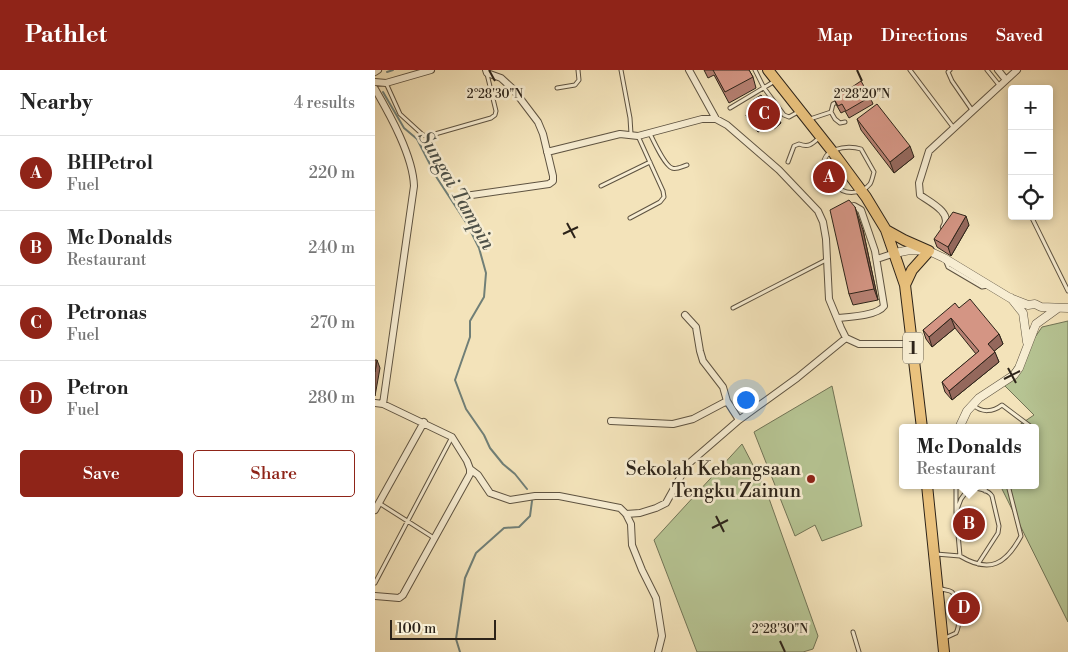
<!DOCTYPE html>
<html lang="en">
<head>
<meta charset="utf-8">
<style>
  :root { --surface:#fff; --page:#f6f6f6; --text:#222; --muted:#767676; --line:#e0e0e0; --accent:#8f2418 }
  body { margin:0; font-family:"Libre Bodoni",serif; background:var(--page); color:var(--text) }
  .controls { position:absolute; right:15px; top:15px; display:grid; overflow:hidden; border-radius:5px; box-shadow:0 2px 8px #0003 }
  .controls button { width:45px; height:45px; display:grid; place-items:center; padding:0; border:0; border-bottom:1px solid var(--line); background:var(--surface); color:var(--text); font:25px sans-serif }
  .scale { position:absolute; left:15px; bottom:12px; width:106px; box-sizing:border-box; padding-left:5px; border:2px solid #2c2319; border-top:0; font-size:14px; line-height:18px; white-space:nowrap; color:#2c2319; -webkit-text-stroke:4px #f7edd2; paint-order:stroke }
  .you { position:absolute; left:370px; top:329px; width:18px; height:18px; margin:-12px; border:4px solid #fff; border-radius:50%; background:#1a73e8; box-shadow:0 0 0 8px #1a73e833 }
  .badge { display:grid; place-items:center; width:32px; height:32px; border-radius:50%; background:var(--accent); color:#fff; font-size:16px; font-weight:700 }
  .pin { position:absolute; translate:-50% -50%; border:2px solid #fff; box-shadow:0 1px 5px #0006 }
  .popup { position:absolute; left:524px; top:354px; width:140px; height:65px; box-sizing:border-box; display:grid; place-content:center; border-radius:5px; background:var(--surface); filter:drop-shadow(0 1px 4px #0005); font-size:16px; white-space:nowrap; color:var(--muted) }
  .popup b { font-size:19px; color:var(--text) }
  .popup::after { content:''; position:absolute; left:50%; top:100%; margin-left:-10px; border:10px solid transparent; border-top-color:var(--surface) }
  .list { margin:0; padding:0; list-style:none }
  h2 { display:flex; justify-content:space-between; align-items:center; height:65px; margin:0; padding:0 20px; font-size:21px }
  h2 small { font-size:16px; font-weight:400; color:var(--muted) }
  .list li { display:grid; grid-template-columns:32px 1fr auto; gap:15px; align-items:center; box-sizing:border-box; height:75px; padding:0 20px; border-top:1px solid var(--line) }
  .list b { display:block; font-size:19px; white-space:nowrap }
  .list p { margin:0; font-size:16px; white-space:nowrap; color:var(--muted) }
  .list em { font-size:16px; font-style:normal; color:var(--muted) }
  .actions { display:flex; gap:10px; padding:15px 20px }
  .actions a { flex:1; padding:11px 0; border:1px solid var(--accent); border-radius:5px; text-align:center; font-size:18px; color:var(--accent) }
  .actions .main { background:var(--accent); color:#fff }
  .icon { flex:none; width:28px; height:28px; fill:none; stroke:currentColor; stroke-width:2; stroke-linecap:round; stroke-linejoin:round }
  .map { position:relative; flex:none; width:693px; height:582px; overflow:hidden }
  header { display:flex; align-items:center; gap:30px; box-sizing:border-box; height:70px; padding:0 25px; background:var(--accent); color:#fff }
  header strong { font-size:24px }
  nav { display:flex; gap:28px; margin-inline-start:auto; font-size:18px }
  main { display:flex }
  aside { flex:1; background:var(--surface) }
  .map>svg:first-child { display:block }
  .green { fill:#b6c493; stroke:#717456 }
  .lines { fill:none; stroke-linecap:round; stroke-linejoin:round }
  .stream { stroke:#707f77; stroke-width:2 }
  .service-casing { stroke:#5e5341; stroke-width:5 }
  .minor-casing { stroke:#5e5341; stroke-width:8 }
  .tertiary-casing { stroke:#5e5341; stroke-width:9 }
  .trunk-casing { stroke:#2c2319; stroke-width:12 }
  .service { stroke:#f7edd2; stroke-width:3 }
  .minor { stroke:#f7edd2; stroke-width:6 }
  .tertiary { stroke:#f7edd2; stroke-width:8 }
  .trunk { stroke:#eac27d; stroke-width:10 }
  .wall { fill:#b68072; stroke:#2c2319 }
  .shaded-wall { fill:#94685c; stroke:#2c2319 }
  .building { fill:#d49584; stroke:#2c2319 }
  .ticks { fill:none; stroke:#2c2319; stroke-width:2 }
  .poi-dot { fill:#8f2418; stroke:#f7edd2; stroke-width:2 }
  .labels { text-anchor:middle; stroke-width:5; stroke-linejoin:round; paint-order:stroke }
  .shield { fill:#f7edd2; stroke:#696050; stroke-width:1 }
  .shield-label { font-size:18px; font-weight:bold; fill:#2c2319 }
  .poi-label { font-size:19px; fill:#2c2319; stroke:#f7edd2; text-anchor:end }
  .water-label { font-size:20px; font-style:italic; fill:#4e5148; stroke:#f7edd2 }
  .ticks-label { font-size:12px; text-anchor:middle; fill:#2c2319; stroke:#f7edd2; stroke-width:5; stroke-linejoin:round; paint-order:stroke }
</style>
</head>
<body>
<header>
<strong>Pathlet</strong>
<nav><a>Map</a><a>Directions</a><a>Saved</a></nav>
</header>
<main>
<aside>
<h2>Nearby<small>4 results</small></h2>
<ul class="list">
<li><span class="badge">A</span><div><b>BHPetrol</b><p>Fuel</p></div><em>220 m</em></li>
<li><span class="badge">B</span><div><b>Mc Donalds</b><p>Restaurant</p></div><em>240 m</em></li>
<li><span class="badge">C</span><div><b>Petronas</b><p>Fuel</p></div><em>270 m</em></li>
<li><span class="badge">D</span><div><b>Petron</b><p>Fuel</p></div><em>280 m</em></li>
</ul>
<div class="actions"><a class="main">Save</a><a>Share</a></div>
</aside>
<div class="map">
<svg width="693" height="582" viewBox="0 0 693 582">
  <rect width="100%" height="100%" fill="#f3e3ba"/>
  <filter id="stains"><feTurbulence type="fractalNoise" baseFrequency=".004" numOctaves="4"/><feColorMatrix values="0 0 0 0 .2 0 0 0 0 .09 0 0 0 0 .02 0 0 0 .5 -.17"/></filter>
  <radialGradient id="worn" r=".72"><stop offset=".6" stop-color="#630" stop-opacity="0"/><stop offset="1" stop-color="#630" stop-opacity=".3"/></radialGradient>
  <path class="green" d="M693,251V552L625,415H660V358H640L659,345L628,314L667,257Z
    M457,316L487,456L447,471L440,455L420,466L379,362Z
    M367,374L391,420L443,566L438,579L428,582H322L279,470Z"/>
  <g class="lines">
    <path class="stream" d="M12,2L18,0
      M8,22L29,58L42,69L62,108L92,154L104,178L111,203L109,227L95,251V267L80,310L91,339L109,365L115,378L128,394L140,404L152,419
      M85,582L81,569L90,508L101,483L129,458L144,457L155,446L157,431"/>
    <defs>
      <path id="service" d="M246,0L255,48L256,64
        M380,0L389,18L409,45L414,47L423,42
        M535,0L578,57
        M575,0L573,2L577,11L597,40
        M612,0L624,15
        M11,13L25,44L48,65L53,66L116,48L120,45L121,41L112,4
        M182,18L200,15L204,10L203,0
        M355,38L400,11
        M456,42L458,34L464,31
        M435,49L456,42L460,49L465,53L470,52
        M275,64C279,71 289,95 297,98C301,100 308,96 312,95
        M413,92L419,76L424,74C434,78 437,74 445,67
        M449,98C445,79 472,74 486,79L499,102C498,105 497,111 495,114C487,124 469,126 461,115
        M226,116L275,92
        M656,146L693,221
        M255,148L285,132L289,127L288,121L263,66
        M571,192L573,197L607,217L613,216
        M358,238L451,190
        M598,335C607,343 618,342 627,335L655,356
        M610,421L611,415
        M4,433L59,468
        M581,442L586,429L594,418C600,417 614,420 617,426L624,456L623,463L603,494
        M561,484L585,486L581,442V415
        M585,486C615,504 631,494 646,466L633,415
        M0,513L77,367
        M566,519C570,520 574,520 577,522C584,529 586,554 581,563L570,568
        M478,562L484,582"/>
      <path id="minor" d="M314,0L341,49
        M623,0L631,10
        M0,2L3,0
        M0,12L11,13L56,0
        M0,19C15,45 38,86 39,116L8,334
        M172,82L245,64L263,66L327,49H341L352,55L404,100L443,141L448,152L451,169L454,229L466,258L471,268L484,274H537
        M90,126L174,114L178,111V106L168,64L163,52L138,19L126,8L112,3L111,0
        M569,157C578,143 555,132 545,125L544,113L554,81L642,0
        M502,189L520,183
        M310,245L321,257L325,281L328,291L348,317L352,331L364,350L422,308L471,268
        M462,248C474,247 502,246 509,236L500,181L486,140L479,136L472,138
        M0,333L8,334L77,367L92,391L95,399V404L28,525L24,528L0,526
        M236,351L298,354L318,349L352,331
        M95,399L103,405L115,423L135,430L160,426H184L245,438L251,444L256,454L257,475L267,500L281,528L287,566L283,582
        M0,440L49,352
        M251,444L265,443L281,438L291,433L312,395L364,350"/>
      <path id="tertiary" d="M520,183L535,180L554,181L569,188L635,228L653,235L660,234L666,237L693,238
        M636,228L648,243L652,272
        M584,358L592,341L604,328L639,305L644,298L661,254L683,238"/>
      <path id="trunk" d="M393,0L457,81L491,127L511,160L530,215L547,358
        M511,160L529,170L554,181L537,200L530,215
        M552,415L569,582"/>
    </defs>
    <use href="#service" class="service-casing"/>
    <use href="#minor" class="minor-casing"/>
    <use href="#tertiary" class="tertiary-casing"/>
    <use href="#trunk" class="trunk-casing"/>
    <use href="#service" class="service"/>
    <use href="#minor" class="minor"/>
    <use href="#tertiary" class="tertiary"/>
    <use href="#trunk" class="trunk"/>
  </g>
  <path class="wall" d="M329,0H374L378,7L381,18L354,33L339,5L333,8Z
    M495,27L498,34L474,48L470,41L466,43L462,36L459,29Z
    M378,30L406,53L399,59L395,53L383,62L372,48L371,45L382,37Z
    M482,49L539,87L519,103L486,60Z
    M444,98L464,110L465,113L459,112L457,118L455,115L451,118L444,106L447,103Z
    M594,155L576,186L562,177L559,169Z
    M488,160L503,230L478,235L474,224Z
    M584,238L624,264L628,274L619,281L624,292L577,330L570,322L567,312L601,284L580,258L557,277L551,269L548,260Z
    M591,527L594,549L587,550L586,547Z"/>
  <path class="shaded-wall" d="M394,50L395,53L383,62L382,59Z
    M405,51L406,53L399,59L398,56Z
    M535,76L539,87L519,103L515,92Z
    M458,109L459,112L457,118L456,115Z
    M454,112L455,115L451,118L450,115Z
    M480,137L488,160L503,230L499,219Z
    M591,146L594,155L576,186L573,177Z
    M576,248L580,258L557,277L554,267Z
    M624,264L628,274L617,283L613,274Z
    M620,282L624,292L577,330L574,321Z
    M2,290L5,298L0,326V302Z"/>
  <path class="building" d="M338,0H374L378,7L350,22Z
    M486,11L495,27L471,41L467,34L463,36L459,29Z
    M386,25L405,51L398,56L394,50L382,59L371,45L383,36L378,30Z
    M502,34L535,76L515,92L482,49Z
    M453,92L464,110L458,109L456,115L454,112L450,115L444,106L448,103L444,98H450Z
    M474,130L480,137L483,149L499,219L474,224L455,140Z
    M578,142L591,146L573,177L559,169Z
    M595,229L624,264L613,274L620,282L574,321L567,312L604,281L576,248L554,267L548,260L580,233L584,238Z
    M0,290H2L0,302Z
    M590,524L593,546L586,547L583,525Z"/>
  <path class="ticks" d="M114,0L120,11M482,0L487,11M192,153L200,168M188,164L203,157M633,298L641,313M629,309L645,301M341,446L349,462M337,458L353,450M405,571L410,582"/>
  <circle class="poi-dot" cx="436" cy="409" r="5"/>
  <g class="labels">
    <rect class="shield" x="528" y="262.5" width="20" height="31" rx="4"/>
    <g class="shield-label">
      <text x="538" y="284">1</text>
    </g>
    <g class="poi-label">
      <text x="426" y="405">Sekolah Kebangsaan<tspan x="426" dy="22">Tengku Zainun</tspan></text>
    </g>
    <g class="water-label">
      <text transform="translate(82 120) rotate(60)" y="7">Sungai Tampin</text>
    </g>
  </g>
  <g class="ticks-label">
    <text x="120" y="28">2°28'30"N</text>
    <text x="487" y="28">2°28'20"N</text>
    <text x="405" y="563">2°28'30"N</text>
  </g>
  <rect width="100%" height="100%" filter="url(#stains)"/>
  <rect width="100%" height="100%" fill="url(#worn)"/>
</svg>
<div class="controls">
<button>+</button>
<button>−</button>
<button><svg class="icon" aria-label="locate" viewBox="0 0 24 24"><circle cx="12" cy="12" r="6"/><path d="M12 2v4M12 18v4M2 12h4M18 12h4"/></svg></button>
</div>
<div class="scale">100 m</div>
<div class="you"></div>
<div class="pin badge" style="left:454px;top:107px">A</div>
<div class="pin badge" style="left:594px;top:454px">B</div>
<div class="popup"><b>Mc Donalds</b>Restaurant</div>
<div class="pin badge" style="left:389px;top:44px">C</div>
<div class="pin badge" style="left:589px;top:538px">D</div>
</div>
</main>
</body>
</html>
